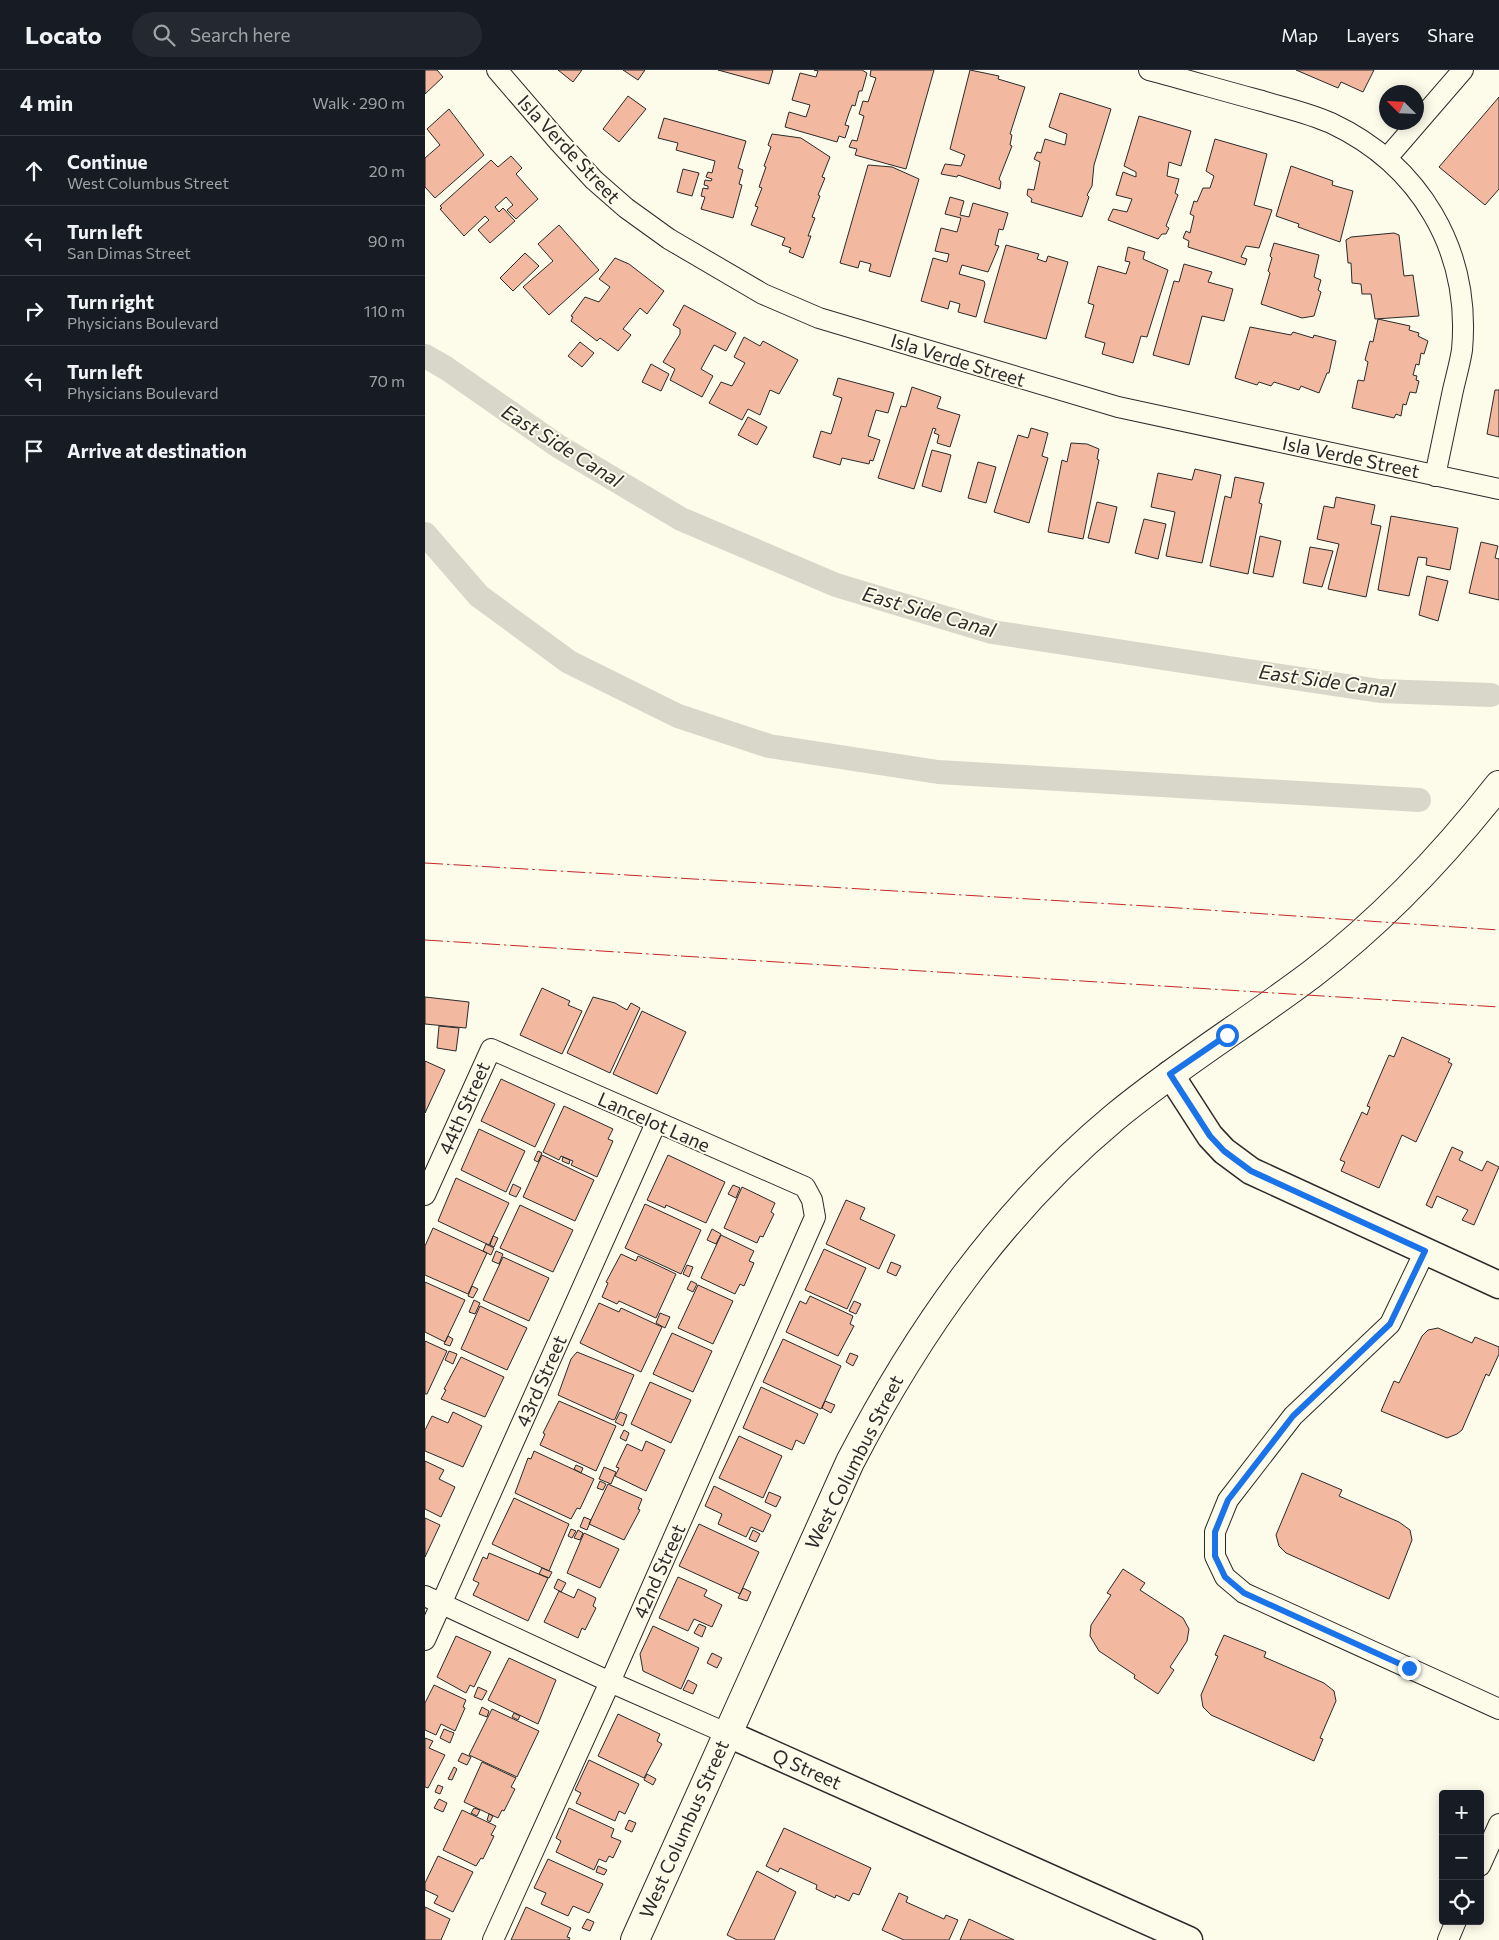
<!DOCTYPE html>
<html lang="en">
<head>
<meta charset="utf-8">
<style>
  :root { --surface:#171b24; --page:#242831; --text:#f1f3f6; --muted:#9ea1a6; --line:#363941 }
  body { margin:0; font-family:Commissioner,sans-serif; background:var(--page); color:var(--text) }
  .controls { position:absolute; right:15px; bottom:15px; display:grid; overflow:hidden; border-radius:5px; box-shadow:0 2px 12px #0003 }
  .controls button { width:45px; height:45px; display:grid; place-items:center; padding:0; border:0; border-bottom:1px solid var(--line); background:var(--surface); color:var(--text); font:25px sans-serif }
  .compass { position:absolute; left:954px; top:15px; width:45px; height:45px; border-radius:50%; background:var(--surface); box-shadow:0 2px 12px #0003; rotate:294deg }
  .stop { position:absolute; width:15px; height:15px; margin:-11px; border:4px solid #1a73e8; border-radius:50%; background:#fff }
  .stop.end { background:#1a73e8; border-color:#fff; box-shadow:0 1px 5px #0008 }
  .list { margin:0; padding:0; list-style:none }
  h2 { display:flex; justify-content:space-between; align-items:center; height:65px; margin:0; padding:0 20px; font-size:21px }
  h2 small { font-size:16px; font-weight:400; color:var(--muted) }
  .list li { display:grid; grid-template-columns:32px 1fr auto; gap:15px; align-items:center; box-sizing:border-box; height:70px; padding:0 20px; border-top:1px solid var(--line) }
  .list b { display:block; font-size:19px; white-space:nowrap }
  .list p { margin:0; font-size:16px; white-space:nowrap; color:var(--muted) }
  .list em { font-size:16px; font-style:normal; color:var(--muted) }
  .icon { flex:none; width:28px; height:28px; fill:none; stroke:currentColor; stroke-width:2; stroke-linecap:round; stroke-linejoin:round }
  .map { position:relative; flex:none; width:1074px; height:1870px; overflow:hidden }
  header { display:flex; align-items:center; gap:30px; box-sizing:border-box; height:70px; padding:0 25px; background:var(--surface); border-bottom:1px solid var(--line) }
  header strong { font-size:24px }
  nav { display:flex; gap:28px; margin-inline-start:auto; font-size:18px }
  .search { width:350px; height:45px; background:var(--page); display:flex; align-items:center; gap:12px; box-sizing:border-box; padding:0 18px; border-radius:28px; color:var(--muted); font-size:19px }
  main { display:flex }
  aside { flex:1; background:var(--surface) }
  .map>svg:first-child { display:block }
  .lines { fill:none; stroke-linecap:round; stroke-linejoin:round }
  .canal { stroke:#d8d7c9; stroke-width:24 }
  .building { fill:#f2b8a0; stroke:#2b2b2b }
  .minor-casing { stroke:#2b2b2b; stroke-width:22 }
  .tertiary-casing { stroke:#2b2b2b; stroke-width:29 }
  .secondary-casing { stroke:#2b2b2b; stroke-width:30 }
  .minor { stroke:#fdfbea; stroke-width:20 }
  .tertiary { stroke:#fdfbea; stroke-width:26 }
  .secondary { stroke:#fdfbea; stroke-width:28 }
  .power { stroke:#c62828; stroke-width:1; stroke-dasharray:18 4 2.5 4; stroke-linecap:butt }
  .route { stroke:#1a73e8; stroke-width:6 }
  .labels { text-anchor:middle; stroke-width:4; stroke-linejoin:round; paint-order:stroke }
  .street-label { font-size:19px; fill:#2b2b2b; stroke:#fdfbea }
  .water-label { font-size:20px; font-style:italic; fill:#2b2b2b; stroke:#fdfbea }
</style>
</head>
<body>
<header>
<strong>Locato</strong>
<div class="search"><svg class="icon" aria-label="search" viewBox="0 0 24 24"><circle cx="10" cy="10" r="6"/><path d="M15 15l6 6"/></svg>Search here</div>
<nav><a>Map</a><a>Layers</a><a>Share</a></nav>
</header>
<main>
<aside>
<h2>4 min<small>Walk · 290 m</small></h2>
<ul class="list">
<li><svg class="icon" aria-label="ahead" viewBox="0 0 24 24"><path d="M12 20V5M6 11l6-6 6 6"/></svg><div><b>Continue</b><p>West Columbus Street</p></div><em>20 m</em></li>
<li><svg class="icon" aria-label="left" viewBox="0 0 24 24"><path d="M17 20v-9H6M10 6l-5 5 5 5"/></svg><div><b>Turn left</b><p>San Dimas Street</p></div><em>90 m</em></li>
<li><svg class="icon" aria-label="right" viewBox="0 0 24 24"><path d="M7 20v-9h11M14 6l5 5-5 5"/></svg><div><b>Turn right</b><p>Physicians Boulevard</p></div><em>110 m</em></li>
<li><svg class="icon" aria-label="left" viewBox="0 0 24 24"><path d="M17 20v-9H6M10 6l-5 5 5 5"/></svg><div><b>Turn left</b><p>Physicians Boulevard</p></div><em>70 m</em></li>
<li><svg class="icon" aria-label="arrive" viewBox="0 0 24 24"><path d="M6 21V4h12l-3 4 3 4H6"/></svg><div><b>Arrive at destination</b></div></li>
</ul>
</aside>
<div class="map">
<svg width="1074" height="1870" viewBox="0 0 1074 1870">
  <rect width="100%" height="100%" fill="#fdfbea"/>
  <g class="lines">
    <path class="canal" d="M0,286L21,298L133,376L256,449L411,515L567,562L955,621L1066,625
      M0,464L54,526L144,592L253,646L344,676L513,702L994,730"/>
  </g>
  <path class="building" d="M0,0H12L18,7L0,24Z
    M133,0H157L148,12Z
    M198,0H220L213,10Z
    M293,0H348L344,14Z
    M389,0H437L442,3L437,21H434L430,36L427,35L424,43L420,55L424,56L420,68L414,66L412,72L360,57L364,42L381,47L385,35L367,30L375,3L391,7L393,1Z
    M446,0H509L481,99L430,85L432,79L424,77L427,70L432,71L439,46L434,44L438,31L443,32L451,8L445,6Z
    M545,0L574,6L573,9L600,17L585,64L587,65L585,75L587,76L574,109L576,112L575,119L533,105L532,107L516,104L520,94L536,96L540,85L525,79Z
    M871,0H949L938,22L916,12L913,18Z
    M635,23L686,39L669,95L667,116L662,125L664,127L657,147L606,132L607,129L602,125L603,119L609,120L615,92L609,89L612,82L616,83L620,69L640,75L642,64L624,57Z
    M203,26L221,39L194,72L178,59Z
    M1074,27V119L1060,135L1014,97Z
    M24,39L59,85L10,128L0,117V88L15,75L2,59Z
    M714,46L766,61L756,96L744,92L742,106L754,109L750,123L753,125L741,156L744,158L741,164H737L733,169L683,150L688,139L702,142L707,129L691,125L698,102L711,107V102L699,96Z
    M239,48L321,71L313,98L318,100L314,114L317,115L308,148L276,139L280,127L276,126L278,118L283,119V116L279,115L280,110L286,111L287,109L281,107L283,102L287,103L290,91L251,80L253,73L233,68Z
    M347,64L376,68L405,87L397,107L400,108L393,125L395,126L387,147L390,148L383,166H386L378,188L364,182L366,178L357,175L360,168L326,155L333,137L330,136L337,118L334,117L341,97L339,96L346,77L343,75Z
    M790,69L842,84L829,135L847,140L834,178L821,176L816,187L822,189L820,195L763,177L764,171L758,168L761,161L765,163L769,146L765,144L769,131L772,132L778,118H785L789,106L781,101Z
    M86,86L97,98L91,104L113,129L91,149L82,140L88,135L81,127L70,137L74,142L78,138L90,151L65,173L53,160L64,150L60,146L39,166L15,139L17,138L15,136L66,90L73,97Z
    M443,95L467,97L494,109L465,207L444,201L446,194L435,191L433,198L415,193Z
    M866,96L908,111L907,115L928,121L915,172L873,157L874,154L851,146Z
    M258,99L274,103L267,126L252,122Z
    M525,127L539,131L535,145L544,147L548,133L583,143L578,160L574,159L570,175L574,176L563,202L537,195L534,204L559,211L560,214L551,247L533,242L535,234L525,231L523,239L496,231L508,188L522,192L524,184L510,181L516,158L532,162L536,148L520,144Z
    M134,155L174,200L124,245L98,217L128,191L113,174Z
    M969,163L974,165L979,206L988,205L994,246L950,249L946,224H937L936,214L927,213L926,193H923L921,170L926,167Z
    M849,173L894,185L889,207L896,210L893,220L896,222L889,246L877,248L836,234L845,203L843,201L847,188L845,186Z
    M581,175L614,184L612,189L621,192L623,186L643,192L621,269L559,252Z
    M703,177L720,182L718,189L743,200L722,267L716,266L708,293L677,284L680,273L660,267L669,235L663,233L673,196L701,204L705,192L700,191Z
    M100,183L114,196L88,221L75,208Z
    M190,188L204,194L239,221L222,244L215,238L198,259L206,265L193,281L175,268L172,271L146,251L148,247L146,246L160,227L174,232L185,217L174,209Z
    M759,194L787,202L783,212L808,219L799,251L777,246L764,295L728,285L749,211L754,212Z
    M259,235L311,263L301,281L289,275L276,299L288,306L277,327L245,310L250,299L238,292L255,264V259L248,255Z
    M953,249L985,256L984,260L994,263L993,266L1003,271L999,284L996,283L994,295L991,294L988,305L992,306L991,310L994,311L991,323L985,322L981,335L978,334L976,346L971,344L969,348L927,338L933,310L939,311L943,292L940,290L945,271L948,272Z
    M825,257L866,265L868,262L888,268L889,265L911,271L904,303H902L894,323L876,316L874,320L849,312L846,316L834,312L832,315L810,308Z
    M319,267L335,276L338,271L373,290L354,324L345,320L335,345L323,339L317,350L284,333L296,312L307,316L320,293L309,287Z
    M155,272L169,283L157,297L143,286Z
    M226,294L244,304L236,321L217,312Z
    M413,308L469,323L463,343L451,340L443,366L455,370L448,391L445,390L444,394L417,388L415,395L388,387L396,361L406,364L417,328L408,325Z
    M487,317L516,327L512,338L535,345L525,377L512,373L514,365L509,363L511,359L508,358L489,419L453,408L476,336L481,337Z
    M1070,320H1074V367L1062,364Z
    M323,347L342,357L332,375L313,365Z
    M606,358L623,363L617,386L623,388L604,453L569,442L593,365L603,368Z
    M646,373L662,374L674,379L672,389L674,390L658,469L623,462L637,390L642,392Z
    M507,380L526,385L516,422L497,416Z
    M553,392L571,397L561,433L543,428Z
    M770,399L796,405L777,493L741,486L750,442L726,437L733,403L767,410Z
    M810,407L839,413L834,433L837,434L823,504L785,496L800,426L806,428Z
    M911,427L950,435L946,454L956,456L941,527L903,519L914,474L892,469L899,436L909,438Z
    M672,432L692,437L684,473L663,468Z
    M966,446L1033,458L1025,500L1001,495L1002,488L993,487L984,526L953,520Z
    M719,449L741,454L733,489L710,483Z
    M835,466L856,471L848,507L828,503Z
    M1056,472L1073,476L1070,488L1074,489V530L1044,523Z
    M885,477L908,481L897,517L878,513Z
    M1002,506L1023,511L1013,551L994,545Z
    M117,918L145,931L143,935L157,941L137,984L95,965Z
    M0,927L44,932L41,958L0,954Z
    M168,927L190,933L202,940L206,933L215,938L185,1003L142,983Z
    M217,941L261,962L232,1024L188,1004Z
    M14,956L34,958L31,981L12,978Z
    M977,967L1025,989L1023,992L1027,994L991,1072L977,1065L954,1118L916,1101L920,1092L915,1090L937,1042L942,1045L945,1037L942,1036L964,985L969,987Z
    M0,991L20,1000L0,1043Z
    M76,1009L130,1034L110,1077L56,1051Z
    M139,1036L188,1059L183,1069L188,1071L172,1107L146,1095L148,1091L136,1086L134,1090L118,1082Z
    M54,1059L100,1081L81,1122L36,1100Z
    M1027,1077L1038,1082L1034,1090L1057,1101L1062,1091L1074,1097L1049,1155L1037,1150L1043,1140L1012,1126L1007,1138L1001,1135Z
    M113,1081L117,1083L113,1092L109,1090Z
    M117,1085L169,1110L150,1151L98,1127Z
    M243,1085L300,1112L281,1153L241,1135L240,1138L222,1130Z
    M138,1087L145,1090L144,1094L137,1091Z
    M31,1108L84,1133L64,1175L13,1151Z
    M88,1114L96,1118L91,1127L84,1124Z
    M308,1115L315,1118L311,1128L303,1124Z
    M317,1117L350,1133L346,1142L349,1144L338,1167L335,1166L332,1173L299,1158Z
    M421,1130L440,1138L435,1149L470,1165L454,1199L401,1174Z
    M220,1134L276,1160L256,1204L200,1178Z
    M95,1135L148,1160L128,1202L75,1178Z
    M8,1158L62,1183L43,1224L0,1205V1176Z
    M287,1159L296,1164L291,1174L282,1170Z
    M296,1165L329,1181L324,1191L329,1193L319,1216L315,1214L310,1224L276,1208Z
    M68,1166L73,1168L69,1177L65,1175Z
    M61,1174L69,1178L66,1185L58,1181Z
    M399,1179L441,1198L422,1239L380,1220Z
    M71,1181L78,1184L74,1194L67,1191Z
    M196,1184L211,1191L213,1186L251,1204L231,1248L194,1231L192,1234L177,1227L183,1213L181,1212Z
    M78,1187L124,1208L104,1251L58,1230Z
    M466,1192L476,1196L471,1206L462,1202Z
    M262,1195L268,1197L264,1207L258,1204Z
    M266,1211L272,1214L268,1222L262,1219Z
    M0,1212L40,1230L20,1272L0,1262Z
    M273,1215L308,1231L288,1274L253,1258Z
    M47,1216L53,1219L48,1228L43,1226Z
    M385,1226L428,1246L425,1254L429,1256L413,1286L361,1262L375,1231L381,1234Z
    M49,1230L55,1233L50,1244L44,1242Z
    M429,1231L436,1234L431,1244L424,1241Z
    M174,1233L194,1242L196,1238L237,1257L216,1302L155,1273Z
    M55,1236L102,1258L82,1300L36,1279Z
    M235,1243L245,1247L240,1258L231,1253Z
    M1013,1258L1047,1273L1050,1267L1074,1277V1284L1064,1306L1061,1304L1037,1360L1032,1364L1022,1368L956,1341L969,1311L974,1313L997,1266L1003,1260Z
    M247,1263L287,1281L268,1322L228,1304Z
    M23,1266L28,1269L25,1276L19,1274Z
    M358,1269L416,1296L396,1339L338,1312Z
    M0,1271L22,1281L2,1324H0Z
    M24,1281L32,1284L28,1294L20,1290Z
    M152,1282L209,1305L190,1349L188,1350L133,1325L146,1289Z
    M425,1283L433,1286L428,1296L421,1292Z
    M36,1287L79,1307L60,1347L16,1329L21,1320L19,1319Z
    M225,1312L266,1330L246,1373L206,1354Z
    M336,1317L393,1344L379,1374L371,1370L367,1380L318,1358Z
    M134,1331L191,1356L171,1401L115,1375L120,1364L118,1363Z
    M400,1331L410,1335L406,1343L397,1338Z
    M28,1342L57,1356L38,1397L0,1381V1360L7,1346L23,1353Z
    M195,1342L202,1345L198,1356L190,1352Z
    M199,1360L204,1363L201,1371L195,1368Z
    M314,1366L357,1386L338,1428L294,1408Z
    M221,1371L240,1380L221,1421L190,1406L194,1398L191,1397L202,1374L217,1381Z
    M109,1381L169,1409L155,1439L152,1438L146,1449L90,1423L103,1388L106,1389Z
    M0,1391L19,1400L14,1409L30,1417L16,1447L0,1439Z
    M151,1395L158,1398L156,1403L149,1399Z
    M179,1397L191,1402L186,1414L174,1409Z
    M877,1403L917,1420L914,1426L974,1452L985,1460L987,1470L964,1529L861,1483L854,1476L851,1465Z
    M175,1411L181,1414L178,1420L172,1418Z
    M183,1414L217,1429L213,1439L215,1440L199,1470L164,1454Z
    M289,1416L346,1445L338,1462L326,1457L321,1467L293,1454L297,1444L280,1436Z
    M344,1422L356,1427L351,1437L340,1432Z
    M89,1428L144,1454L124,1501L67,1474Z
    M159,1447L166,1450L162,1460L155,1457Z
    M0,1448L15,1455L0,1487Z
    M274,1454L334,1482L315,1524L254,1496Z
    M146,1459L151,1461L147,1468L143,1466Z
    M153,1460L158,1463L155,1470L149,1468Z
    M328,1460L335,1464L331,1472L324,1469Z
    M159,1463L194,1479L175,1518L142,1503Z
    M64,1483L123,1508L103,1551L48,1525L54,1513L48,1510L58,1487L62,1489Z
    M117,1498L127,1502L124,1508L114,1504Z
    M698,1499L720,1513L715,1520L758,1548L764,1559L762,1571L745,1597L749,1600L733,1624L709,1608L710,1605L674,1581L665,1566L666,1555L686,1525L682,1523Z
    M253,1507L282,1520L279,1526L297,1535L287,1557L269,1549L263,1561L234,1548Z
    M133,1509L141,1513L136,1522L129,1518Z
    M318,1518L326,1522L322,1531L313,1528Z
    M153,1519L171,1528L168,1536L171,1538L160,1560L157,1558L153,1568L119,1552L134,1521L149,1528Z
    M274,1554L281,1557L277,1567L269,1563Z
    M228,1556L274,1578L256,1619L218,1601L215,1584Z
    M799,1565L841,1582L839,1587L899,1613L909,1621L911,1631L895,1668L898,1669L889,1691L786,1645L778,1637L776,1625L793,1586L790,1585Z
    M31,1566L66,1582L49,1617L45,1615L41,1623L12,1607Z
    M287,1583L297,1588L292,1598L282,1593Z
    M84,1588L131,1610L113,1654L63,1630Z
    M263,1610L272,1615L268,1624L258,1620Z
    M9,1615L41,1630L38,1637L40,1638L30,1661L16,1654L11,1665L0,1660V1633Z
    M53,1617L62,1621L57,1630L49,1627Z
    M57,1637L64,1641L62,1647L54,1644Z
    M67,1639L114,1661L92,1707L44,1685Z
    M89,1643L95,1646L93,1650L87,1647Z
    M193,1644L235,1664L232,1671L237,1674L219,1708L173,1686Z
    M19,1659L29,1663L25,1673L15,1668Z
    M0,1668L8,1671L4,1678L20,1685L3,1718L0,1717Z
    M37,1683L46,1687L42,1695L33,1691Z
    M164,1690L214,1714L200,1744L194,1741L190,1751L151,1733L156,1723L150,1720Z
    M57,1692L91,1708L86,1717L90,1719L79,1741L77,1740L73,1748L39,1732Z
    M29,1697L32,1699L27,1710L23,1709Z
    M222,1704L231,1709L228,1715L219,1710Z
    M13,1715L18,1717L15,1724L10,1722Z
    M14,1729L22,1733L18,1742L9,1738Z
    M49,1738L55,1740L52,1746L46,1743Z
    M144,1738L189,1759L186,1767L196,1771L188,1788L184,1786L181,1792L174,1789L169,1800L131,1782L136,1771L131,1768Z
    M37,1740L71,1756L66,1765L69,1766L58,1789L56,1788L51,1796L18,1780Z
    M64,1744L68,1746L65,1752L62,1750Z
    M204,1750L211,1753L207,1762L200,1759Z
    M359,1758L446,1798L434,1825L428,1823L424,1831L411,1825L410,1828L391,1819L392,1815L355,1798L353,1802L341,1796Z
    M13,1786L48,1802L28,1842L9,1833L13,1826L0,1820V1813Z
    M123,1789L178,1814L164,1843L148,1836L143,1846L116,1834L121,1823L109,1818Z
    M173,1796L182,1800L179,1805L171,1802Z
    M332,1801L371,1822L349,1870H312L302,1865Z
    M474,1823L483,1827L481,1832L519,1849L521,1845L533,1850L524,1870H479L457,1860Z
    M0,1837L25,1849L16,1870H0Z
    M101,1837L146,1858L142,1867L145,1868L144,1870H86Z
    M162,1849L169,1852L165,1861L157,1858Z
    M544,1849L589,1870H535Z"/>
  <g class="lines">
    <defs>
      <path id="minor" d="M72,0L134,72L169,110L201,138L244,169L338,224L394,248L693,337L1074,419
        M724,0C762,10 799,21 837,31C860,38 884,43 906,53C995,95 1046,180 1037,280C1035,293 1031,307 1028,320C1022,349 1016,377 1010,406
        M962,88L1038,0
        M0,1125L66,979L380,1117L387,1130L390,1147L185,1612L68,1870
        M1000,1181L965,1254L868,1346L803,1430L790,1462V1486L800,1507L819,1523L1074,1639
        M0,1526L185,1612L301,1663
        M0,1570L231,1053
        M1055,1796L1074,1754
        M1023,1870L1031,1851"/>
      <path id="tertiary" d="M745,1004L785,1066L799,1081L826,1101L1074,1215
        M301,1663L764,1870"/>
      <path id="secondary" d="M210,1870L425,1392C493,1261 576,1142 690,1047C753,995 822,953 887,904C958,850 1019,785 1074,715"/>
    </defs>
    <use href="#minor" class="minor-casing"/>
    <use href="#tertiary" class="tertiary-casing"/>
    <use href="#secondary" class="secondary-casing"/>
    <use href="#minor" class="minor"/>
    <use href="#tertiary" class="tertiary"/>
    <use href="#secondary" class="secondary"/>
    <path class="power" d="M0,793L739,837L1074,860
      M0,870L1074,937"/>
  </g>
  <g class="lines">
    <path class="route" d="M802,965L745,1004L785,1066L799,1081L826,1101L1000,1181L965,1254L868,1346L803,1430L790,1462V1486L800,1507L819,1523L984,1598"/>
  </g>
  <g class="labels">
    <g class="street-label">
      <text transform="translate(144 79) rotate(47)" y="7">Isla Verde Street</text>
      <text transform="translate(533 290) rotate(17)" y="7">Isla Verde Street</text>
      <text transform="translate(926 387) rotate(12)" y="7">Isla Verde Street</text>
      <text transform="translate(39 1038) rotate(-66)" y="7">44th Street</text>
      <text transform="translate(229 1052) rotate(24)" y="7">Lancelot Lane</text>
      <text transform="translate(116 1311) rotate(-66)" y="7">43rd Street</text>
      <text transform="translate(429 1392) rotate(-63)" y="7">West Columbus Street</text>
      <text transform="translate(234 1501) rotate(-66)" y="7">42nd Street</text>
      <text transform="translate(382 1699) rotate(24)" y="7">Q Street</text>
      <text transform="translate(259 1759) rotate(-66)" y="7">West Columbus Street</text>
    </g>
    <g class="water-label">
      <text transform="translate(137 376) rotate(32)" y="7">East Side Canal</text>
      <text transform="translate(504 542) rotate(16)" y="7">East Side Canal</text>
      <text transform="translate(902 611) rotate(8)" y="7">East Side Canal</text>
    </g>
  </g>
</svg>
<div class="controls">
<button>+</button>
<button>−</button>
<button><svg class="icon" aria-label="locate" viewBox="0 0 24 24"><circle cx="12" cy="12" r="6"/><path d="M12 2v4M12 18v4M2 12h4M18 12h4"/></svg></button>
</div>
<svg class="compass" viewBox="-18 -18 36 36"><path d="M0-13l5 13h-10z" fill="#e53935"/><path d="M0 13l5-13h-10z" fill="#9ea1a6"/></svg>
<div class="stop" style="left:802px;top:965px"></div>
<div class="stop end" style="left:984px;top:1598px"></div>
</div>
</main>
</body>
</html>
